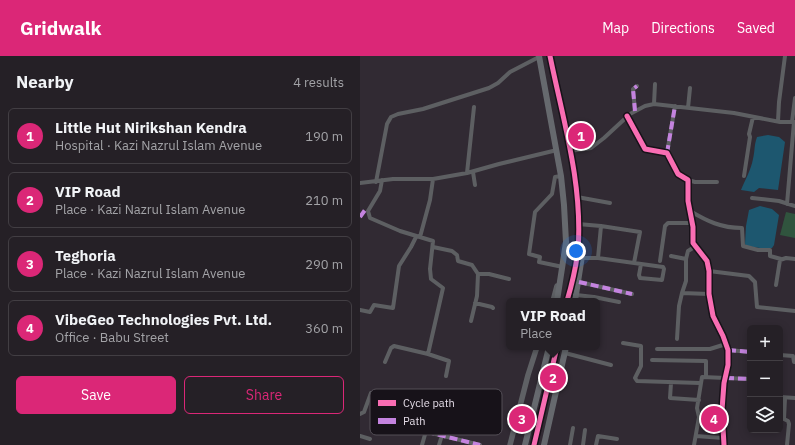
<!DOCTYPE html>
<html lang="en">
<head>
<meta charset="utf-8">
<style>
  :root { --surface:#252026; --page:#312d32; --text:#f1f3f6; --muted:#a3a3a7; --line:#423e43; --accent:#db2777 }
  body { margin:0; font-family:"IBM Plex Sans",sans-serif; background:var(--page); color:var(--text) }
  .controls { position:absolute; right:12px; bottom:12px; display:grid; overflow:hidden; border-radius:6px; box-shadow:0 2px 10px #0003 }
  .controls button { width:36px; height:36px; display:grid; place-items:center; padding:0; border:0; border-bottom:1px solid var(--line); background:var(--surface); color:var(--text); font:20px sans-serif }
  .you { position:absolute; left:216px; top:195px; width:14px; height:14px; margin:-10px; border:3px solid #fff; border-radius:50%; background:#1a73e8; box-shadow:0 0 0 6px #1a73e833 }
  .badge { display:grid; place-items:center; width:26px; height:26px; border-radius:50%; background:var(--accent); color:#fff; font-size:13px; font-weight:700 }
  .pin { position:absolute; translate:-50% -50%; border:2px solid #fff; box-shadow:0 1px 4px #0006 }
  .popup { position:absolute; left:146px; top:242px; width:94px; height:52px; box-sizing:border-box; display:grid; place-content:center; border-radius:6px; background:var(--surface); filter:drop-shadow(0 1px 3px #0005); font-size:13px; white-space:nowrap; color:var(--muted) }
  .popup b { font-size:15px; color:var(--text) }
  .popup::after { content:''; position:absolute; left:50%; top:100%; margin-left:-8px; border:8px solid transparent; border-top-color:var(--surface) }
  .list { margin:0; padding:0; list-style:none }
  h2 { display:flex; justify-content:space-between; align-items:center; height:52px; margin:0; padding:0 16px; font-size:17px }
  h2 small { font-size:13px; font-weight:400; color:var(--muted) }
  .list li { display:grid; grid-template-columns:26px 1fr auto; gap:12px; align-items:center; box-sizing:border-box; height:56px; margin:0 8px 8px; padding:0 8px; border:1px solid var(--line); border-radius:6px }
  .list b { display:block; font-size:15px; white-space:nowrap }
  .list p { margin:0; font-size:13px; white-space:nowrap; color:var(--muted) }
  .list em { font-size:13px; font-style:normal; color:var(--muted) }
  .actions { display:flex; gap:8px; padding:12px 16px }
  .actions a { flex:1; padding:9px 0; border:1px solid var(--accent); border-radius:6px; text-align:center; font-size:14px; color:var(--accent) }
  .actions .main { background:var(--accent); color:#fff }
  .icon { flex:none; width:22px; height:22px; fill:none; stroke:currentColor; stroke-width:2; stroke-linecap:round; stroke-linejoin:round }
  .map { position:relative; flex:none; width:435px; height:389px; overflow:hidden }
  header { display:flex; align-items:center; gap:24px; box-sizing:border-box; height:56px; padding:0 20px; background:var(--accent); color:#fff }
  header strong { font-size:19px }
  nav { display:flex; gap:22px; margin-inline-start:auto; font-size:14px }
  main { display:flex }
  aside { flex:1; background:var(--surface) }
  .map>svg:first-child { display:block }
  .green { fill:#30543e }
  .water { fill:#1d576f }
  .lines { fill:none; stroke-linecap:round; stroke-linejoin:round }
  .street { stroke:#5d5f62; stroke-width:4 }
  .secondary { stroke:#5f6165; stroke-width:5.5 }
  .primary { stroke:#66696e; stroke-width:6 }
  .quiet { stroke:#c483df; stroke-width:4; stroke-dasharray:8 4; stroke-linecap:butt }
  .cycleway-casing { stroke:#171219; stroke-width:8 }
  .cycleway { stroke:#f96db3; stroke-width:5 }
  .key { fill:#171219; stroke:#544f57; stroke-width:1 }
  .key-label { font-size:11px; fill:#e4dce7 }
</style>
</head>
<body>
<header>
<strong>Gridwalk</strong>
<nav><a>Map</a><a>Directions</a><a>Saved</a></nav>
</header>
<main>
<aside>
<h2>Nearby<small>4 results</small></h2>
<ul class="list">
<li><span class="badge">1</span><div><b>Little Hut Nirikshan Kendra</b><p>Hospital · Kazi Nazrul Islam Avenue</p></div><em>190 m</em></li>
<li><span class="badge">2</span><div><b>VIP Road</b><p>Place · Kazi Nazrul Islam Avenue</p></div><em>210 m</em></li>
<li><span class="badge">3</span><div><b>Teghoria</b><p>Place · Kazi Nazrul Islam Avenue</p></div><em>290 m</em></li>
<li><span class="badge">4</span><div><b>VibeGeo Technologies Pvt. Ltd.</b><p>Office · Babu Street</p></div><em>360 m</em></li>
</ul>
<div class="actions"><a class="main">Save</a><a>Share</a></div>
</aside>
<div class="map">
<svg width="435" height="389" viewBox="0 0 435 389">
  <rect width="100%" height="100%" fill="#312a33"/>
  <path class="green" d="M426,156L435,158V182L420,179Z"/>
  <path class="water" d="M408,79L419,81L425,86L418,134L399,132L394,136L381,134C385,124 391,114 393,103C395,95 394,89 397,81Z
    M400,150L412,153L419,159L414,189L412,192H400L386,190L385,188L386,170L389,154Z"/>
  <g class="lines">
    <path class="street" d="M294,48L295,28
      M328,52L330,32
      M275,55L273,33L277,30
      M267,60L285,93L307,97L318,118L328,124V145L333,171V187L347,205L349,215V238L353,260L363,280L368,294V309L364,327L362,354L364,389
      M418,65L419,46L425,0
      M432,66L435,42
      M210,95L231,92L244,82L270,58L285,50L294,48L374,57L420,66H435
      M307,97L315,50
      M113,116L115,129
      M107,117L114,51
      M201,120L195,121L192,138L175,156L169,198L180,201L179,206L203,211
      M384,120L390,81L389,78L393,61
      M22,124L20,135L8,155L10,162L40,175L73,185L70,213L71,223L83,232L68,298L34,290L31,292L25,306
      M328,124L335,126H357
      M16,126L27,68L31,61L38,58L63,53L129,32L138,27L150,16L179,1
      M0,127L33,123H73L107,117L139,108L197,94
      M217,141L250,147
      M392,142L419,145L435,150
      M427,148L434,66
      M330,155C347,165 361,172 382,172L383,190L398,194H410V200L421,203
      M218,168L241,170L280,176L274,207
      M60,181L70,144L73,123
      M73,191L92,195L97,199L98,205L112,209L118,218L117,240L111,265
      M311,200L326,203
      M222,202H238L303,211L304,213L302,224L280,222L279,219L281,208
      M238,202L241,170
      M300,205L305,170L308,167H332
      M349,215L389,220L395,226L397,251L435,255
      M118,218H129L149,223
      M219,226L272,238
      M416,229L420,204L426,202L435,203
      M322,237L326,225V203L328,195L336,190
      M216,239L234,241L259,246
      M115,247L132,251L133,252
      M0,254L10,256L14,249L33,252L39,210L51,191L56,181
      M317,283L319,250L322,237L349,238
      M263,287L281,290V310L275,322L277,325L340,327
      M297,293H350L366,288
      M368,294L390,296
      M205,297L251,309
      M68,298L89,305L86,320
      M420,299L433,300L434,306H435
      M292,304L346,305V321
      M311,327L310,342L339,344
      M420,341L435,342
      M425,342L424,363L428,365L429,368L427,389
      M0,358L4,356L11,337
      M43,370L120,389
      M0,380L10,383
      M336,380L363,382
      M62,389L66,375
      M79,389L82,379
      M210,389L213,372
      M223,389L225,374
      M236,389L238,380L257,383
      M334,389L339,361L337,352L342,321L390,323"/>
    <path class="secondary" d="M193,245L197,230
      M150,389L168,319L177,291"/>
    <path class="primary" d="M179,0L201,120L204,149L206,186L197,245
      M190,0C203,64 223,128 218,194C216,211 212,228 207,245
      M215,245L222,200L221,195L218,191
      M165,389L189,291
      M174,389L197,291
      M184,389L206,291"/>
    <path class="quiet" d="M275,55L273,33L277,30
      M307,97L315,50
      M0,161L5,154L8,155
      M219,226L272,238
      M368,294L390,296
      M366,322L390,323
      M43,370L120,389"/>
    <defs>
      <path id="cycleway" d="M190,0C203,64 223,128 218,194C216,211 212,228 207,245
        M267,60L285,93L307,97L318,118L328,124V145L333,171V187L347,205L349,215V238L353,260L363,280L368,294V309L364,327L362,354L364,389
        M174,389L197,291"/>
    </defs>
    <use href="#cycleway" class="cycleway-casing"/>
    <use href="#cycleway" class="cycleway"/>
  </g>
  <rect x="10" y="333" width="132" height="46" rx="6" class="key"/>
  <rect x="18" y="344" width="18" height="6" fill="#f96db3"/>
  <rect x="18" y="362" width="18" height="6" fill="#c483df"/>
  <g class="key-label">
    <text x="43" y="351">Cycle path</text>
    <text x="43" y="369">Path</text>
  </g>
</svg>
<div class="controls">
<button>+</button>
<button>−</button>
<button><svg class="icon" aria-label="layers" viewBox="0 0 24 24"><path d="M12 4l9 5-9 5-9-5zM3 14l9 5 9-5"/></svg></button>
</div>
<div class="you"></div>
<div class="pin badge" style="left:221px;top:80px">1</div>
<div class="pin badge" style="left:193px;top:322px">2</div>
<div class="popup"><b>VIP Road</b>Place</div>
<div class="pin badge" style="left:162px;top:363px">3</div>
<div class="pin badge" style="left:354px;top:363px">4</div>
</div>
</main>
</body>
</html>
